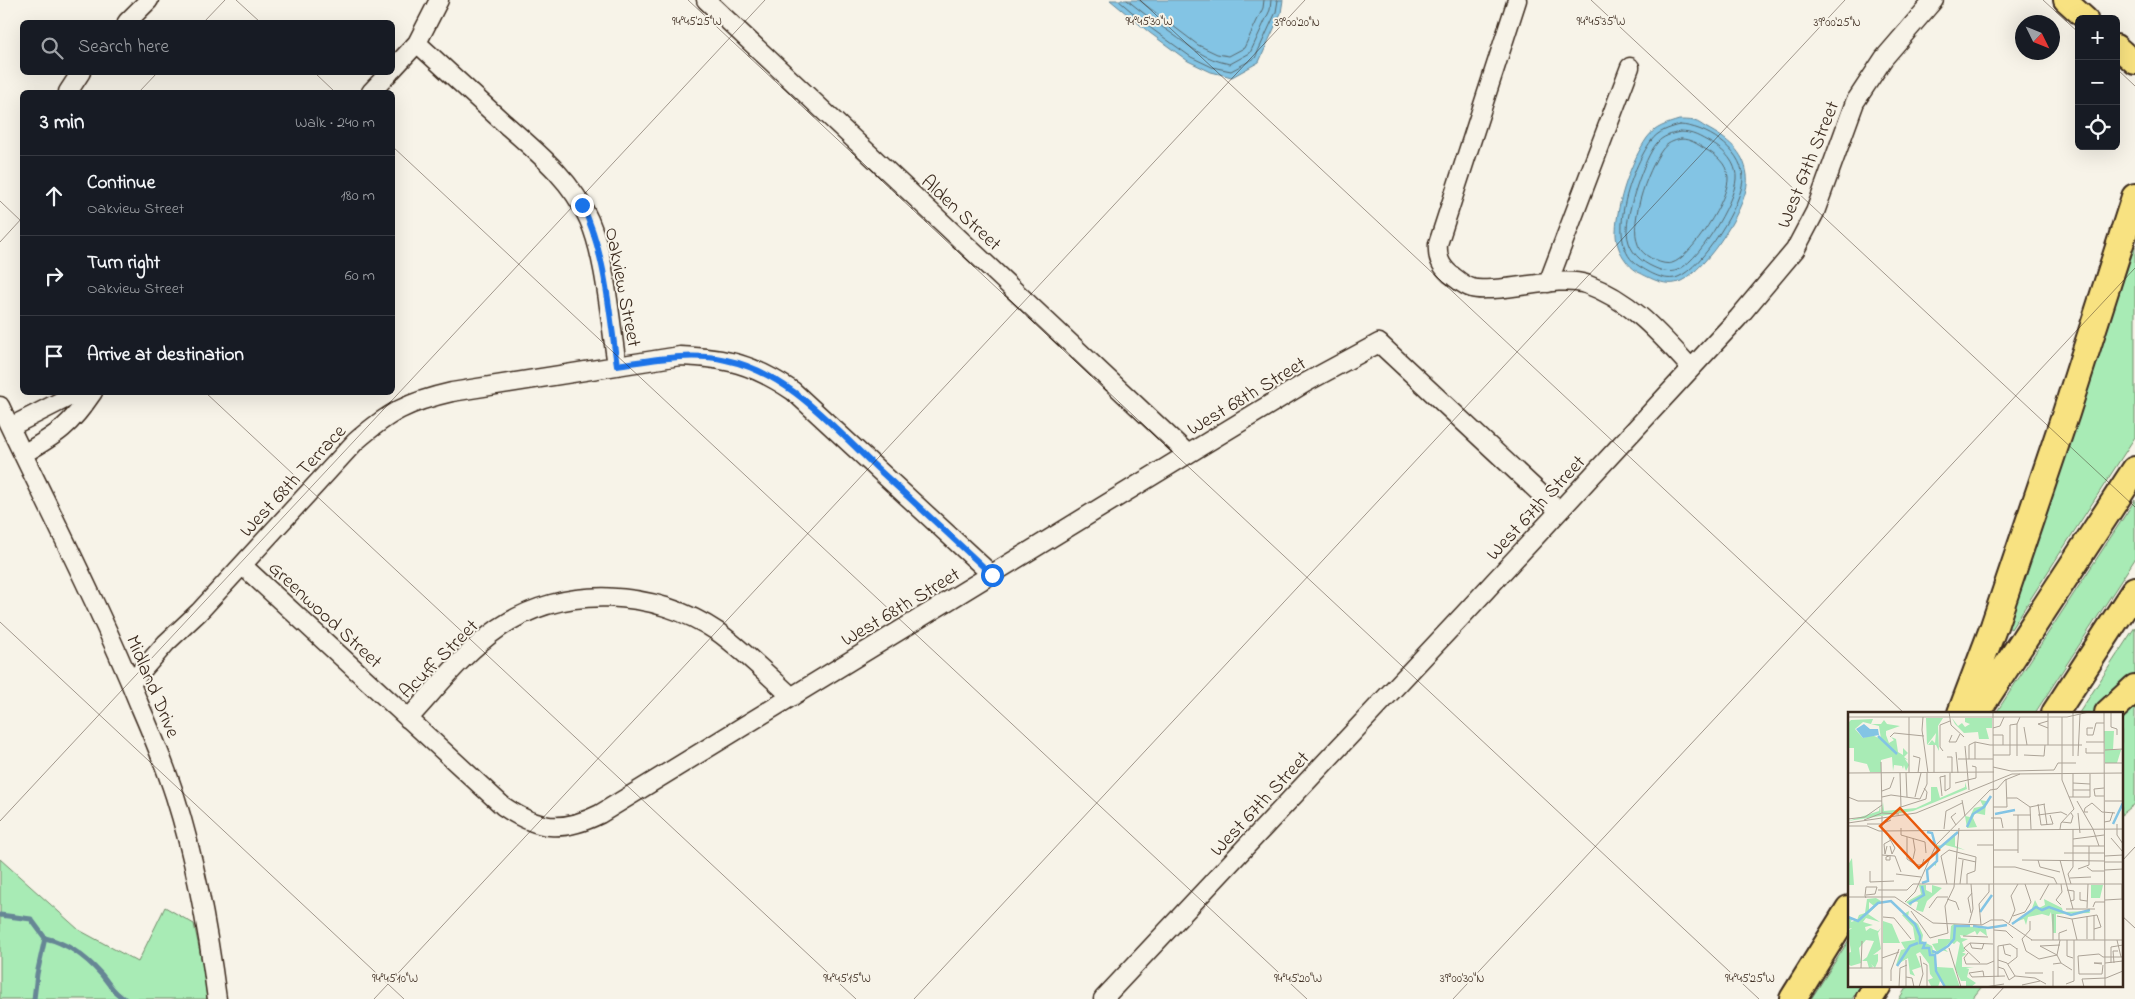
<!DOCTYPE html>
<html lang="en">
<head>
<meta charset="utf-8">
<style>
  :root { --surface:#171b24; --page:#242831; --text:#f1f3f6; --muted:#9ea1a6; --line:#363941 }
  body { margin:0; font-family:"Indie Flower",sans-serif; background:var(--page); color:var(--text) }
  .controls { position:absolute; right:15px; top:15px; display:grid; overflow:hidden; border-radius:8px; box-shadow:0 5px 20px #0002 }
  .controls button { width:45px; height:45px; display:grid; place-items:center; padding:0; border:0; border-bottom:1px solid var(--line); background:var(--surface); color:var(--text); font:25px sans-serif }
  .compass { position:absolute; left:2015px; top:15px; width:45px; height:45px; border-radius:50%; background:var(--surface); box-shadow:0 5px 20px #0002; rotate:133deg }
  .stop { position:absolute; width:15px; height:15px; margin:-11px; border:4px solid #1a73e8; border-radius:50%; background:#fff }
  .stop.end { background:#1a73e8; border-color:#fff; box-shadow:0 1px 5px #0008 }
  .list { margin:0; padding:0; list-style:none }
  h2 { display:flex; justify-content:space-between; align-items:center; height:65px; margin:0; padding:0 20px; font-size:21px }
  h2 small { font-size:16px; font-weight:400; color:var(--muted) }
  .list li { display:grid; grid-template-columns:32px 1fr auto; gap:15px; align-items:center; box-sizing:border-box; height:80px; padding:0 20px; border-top:1px solid var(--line) }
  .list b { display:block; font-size:19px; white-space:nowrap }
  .list p { margin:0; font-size:16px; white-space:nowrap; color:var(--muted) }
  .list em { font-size:16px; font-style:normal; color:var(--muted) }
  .icon { flex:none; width:28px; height:28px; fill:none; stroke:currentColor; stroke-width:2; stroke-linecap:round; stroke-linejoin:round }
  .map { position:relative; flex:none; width:2135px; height:999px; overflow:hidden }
  .search { position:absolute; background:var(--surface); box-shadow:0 5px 20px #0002; left:20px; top:20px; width:375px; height:55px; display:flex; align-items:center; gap:12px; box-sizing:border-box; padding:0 18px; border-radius:8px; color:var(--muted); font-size:19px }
  .panel { position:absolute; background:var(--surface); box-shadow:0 5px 20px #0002; left:20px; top:90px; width:375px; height:305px; border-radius:8px }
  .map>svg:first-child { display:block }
  .green { fill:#a8ebb5; stroke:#728a6a }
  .water { fill:#83c4e4; stroke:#668695 }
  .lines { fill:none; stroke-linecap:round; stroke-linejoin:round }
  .shore { stroke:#58686d; stroke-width:1 }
  .stream { stroke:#668695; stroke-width:5 }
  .minor-casing { stroke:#3b2a1e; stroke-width:21 }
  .major-casing { stroke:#3b2a1e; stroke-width:26 }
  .highway-casing { stroke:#3b2a1e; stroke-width:30 }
  .minor { stroke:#f7f3e8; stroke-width:18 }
  .major { stroke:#f8e281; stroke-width:22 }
  .highway { stroke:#f8e281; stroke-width:26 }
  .route { stroke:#1a73e8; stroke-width:6 }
  .ticks { fill:none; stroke:#3b2a1e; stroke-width:1; stroke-opacity:0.45 }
  .labels { text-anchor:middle; stroke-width:4; stroke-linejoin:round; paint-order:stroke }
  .street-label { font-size:20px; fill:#3b2a1e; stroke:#f7f3e8 }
  .inset-river { fill:none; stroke:#83c4e4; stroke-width:2.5 }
  .inset-road { fill:none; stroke:#aca397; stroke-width:1 }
  .view { fill:#e8590c; fill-opacity:0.15; stroke:#e8590c; stroke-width:2.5 }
  .inset-edge { fill:none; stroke:#3b2a1e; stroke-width:2.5 }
  .ticks-label { font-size:12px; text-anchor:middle; fill:#3b2a1e; stroke:#f7f3e8; stroke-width:4; stroke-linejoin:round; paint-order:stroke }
</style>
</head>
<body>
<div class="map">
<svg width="2135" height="999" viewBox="0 0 2135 999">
  <rect width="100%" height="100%" fill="#f7f3e8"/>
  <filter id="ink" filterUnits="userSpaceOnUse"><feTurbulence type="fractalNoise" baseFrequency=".02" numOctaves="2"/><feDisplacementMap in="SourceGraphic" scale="10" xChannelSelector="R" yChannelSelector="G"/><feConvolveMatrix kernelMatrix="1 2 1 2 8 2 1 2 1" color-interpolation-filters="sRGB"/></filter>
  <g filter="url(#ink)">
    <path class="green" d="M2135,246V437L2011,629L2004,625Z
      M2135,500V559L2035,713H1996Z
      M2135,627V681L2101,713H2079Z
      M2135,706V804L2121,815V719Z
      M0,859L79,930L138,962L165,907L194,924L204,971L207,999H0Z
      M1849,940V985H1861L1852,999H1811Z
      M1908,985H1983L1972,999H1899Z"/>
    <path class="water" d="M1110,0H1283L1281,13L1259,62L1232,77L1211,72L1188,61L1150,33Z
      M1679,120C1684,120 1690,120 1694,121C1699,122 1703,126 1707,128C1727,139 1744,151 1747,175C1752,202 1706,270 1681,281C1667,288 1650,278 1638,272C1625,264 1615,247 1616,231C1617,203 1631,161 1647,138C1655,127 1666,124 1679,120Z"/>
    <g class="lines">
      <path class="shore" d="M1118,0L1152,29L1191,57L1212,67L1231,71L1255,58L1276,12L1278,0
        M1127,0C1142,12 1156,23 1171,33C1192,48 1204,59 1230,64L1250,53L1270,10L1271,0
        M1139,0L1198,45L1217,54L1229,56L1244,48L1263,8L1264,0
        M1680,125C1705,126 1741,148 1743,177C1744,202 1702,268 1678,277C1665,282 1650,273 1639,266C1603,245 1632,167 1651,141C1658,131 1669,128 1680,125Z
        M1680,132C1693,132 1700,137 1711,143C1724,150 1737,163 1736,179C1735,202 1697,265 1675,271C1665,273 1657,269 1649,265C1636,258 1628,248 1627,232C1626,213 1644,158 1657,143C1663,136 1671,134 1680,132Z
        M1681,139C1691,139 1697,144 1705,149C1716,155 1727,164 1728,177C1730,197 1691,258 1672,263C1663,266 1646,257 1641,250C1625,229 1648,169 1662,150C1667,143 1673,141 1681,139Z"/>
      <path class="stream" d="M0,915L31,919L45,938L37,974L34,999
        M45,938C67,943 86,957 101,974C109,983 114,994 125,999"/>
      <defs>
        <path id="minor" d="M706,0L1188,454
          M1517,0L1438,244C1437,257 1440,265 1450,274C1457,279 1464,286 1472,288C1478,290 1485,289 1491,289C1518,289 1562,276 1586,284C1632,301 1659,333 1691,368
          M127,22L149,0
          M417,43C446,70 475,96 504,123C536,151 572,180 589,220C606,259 610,322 617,365
          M392,70L417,43L439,0
          M68,92L81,72
          M371,92L390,72
          M1548,283L1630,67
          M0,406C47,506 98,603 139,704C152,734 165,765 175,796C196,862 208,930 217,999
          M10,427L71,396L82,392
          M23,454C58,434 70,426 93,392
          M242,565L503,806C538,830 562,833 600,814L1188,454L1305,383L1379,343L1559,511
          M131,683L166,643L199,612L355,442C389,412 408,402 452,392L680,356C727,358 753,364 793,391L992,575
          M408,719C437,688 464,652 499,628C563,584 655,589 718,632C744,651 768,675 792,697
          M1103,999L1465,613L1738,318L1795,250L1815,212L1855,102L1884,58L1934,0"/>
        <path id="major" d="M2065,0L2086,19
          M2116,46L2135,63"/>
        <path id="highway" d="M1961,713L1994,626L2066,413L2135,197
          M1976,713L2135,470
          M2055,713L2135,590
          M2108,713L2135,688
          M1793,999L1849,909
          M1869,999L1878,985"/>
      </defs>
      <use href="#minor" class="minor-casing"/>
      <use href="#major" class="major-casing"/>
      <use href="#highway" class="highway-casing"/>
      <use href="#minor" class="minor"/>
      <use href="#major" class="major"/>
      <use href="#highway" class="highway"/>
    </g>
  </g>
  <g class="lines" filter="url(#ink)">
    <path class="route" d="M582,205C606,254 609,312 617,365C653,360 690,352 726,360C789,373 833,427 878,469C916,504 954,539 992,575"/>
  </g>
  <path class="ticks" d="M236,0L260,22M688,0L1759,999M1140,0L1904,713M1591,0L2135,507M2043,0L2079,33M204,22L225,0M2116,68L2135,86M314,72L335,92M139,92L158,72M392,146L1307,999M0,201L22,222M0,242L22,218M205,392L856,999M0,622L404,999M0,821L765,0M2121,862L2135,847M2121,915L2135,928M374,999L1305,0M914,999L1845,0M1453,999L2135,268M1993,999L2006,985"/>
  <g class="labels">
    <g class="street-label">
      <text transform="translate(1807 164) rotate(-68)" y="7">West 67th Street</text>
      <text transform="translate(962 212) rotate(43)" y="7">Alden Street</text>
      <text transform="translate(624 287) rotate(79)" y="7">Oakview Street</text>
      <text transform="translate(1246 395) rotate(-31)" y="7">West 68th Street</text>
      <text transform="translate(292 480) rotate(-47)" y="7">West 68th Terrace</text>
      <text transform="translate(1535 507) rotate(-47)" y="7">West 67th Street</text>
      <text transform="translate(900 606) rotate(-31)" y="7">West 68th Street</text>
      <text transform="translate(326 614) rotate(43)" y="7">Greenwood Street</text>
      <text transform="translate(438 658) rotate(-45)" y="7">Acuff Street</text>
      <text transform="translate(154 686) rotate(67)" y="7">Midland Drive</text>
      <text transform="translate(1259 803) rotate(-47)" y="7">West 67th Street</text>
    </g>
  </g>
  <g transform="translate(1848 712)">
    <rect width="275" height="275" fill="#f7f3e8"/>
    <path d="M78,6H95L90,14L91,39L88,33H80L84,28L87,31L88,21L79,33ZM104,6L110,14L114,11L117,15L122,12L117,10V6H144V16H138L141,27H131L130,20L116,21L107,12ZM25,7L23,12H33L36,8L39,12L52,14L38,19V23L41,31L46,28L43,25L48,27L50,40L55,43V36L60,41L56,45L60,48L57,47L61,53L58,59L56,53L55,57L54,54L46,53L45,59L44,45L33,48V60H22L19,52L6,49V36H0V11L3,8ZM15,10L31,14L33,27L24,23L15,26L7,17ZM256,19H266L265,38H273L269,51H257ZM117,70L119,77L65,99L0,109L31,99L32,94L33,103L35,90L36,99L68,96L83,89V75H89L92,86L117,75ZM132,88L138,89L137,103L127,101L125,106L129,115L119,116L117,104L122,105L126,96L135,94ZM107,121V134L117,138L97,133L89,140L88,154L85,152L89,148L88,133L94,134ZM4,146L6,173H0V153ZM71,173H78V178L84,181V173L94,176L79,189L75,200L68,198L70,190L65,189L63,194L58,190L73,182ZM243,173H255L252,186H243ZM28,186L33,189L26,194L21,190V199L28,194L20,202L32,210L18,206L15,210L25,213L17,215L18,219L22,216L30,219L33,216L30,221L33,237L25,243L30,242V249L27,256L23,252L25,255L21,256L19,249H14L19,245L26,229L18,228L11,236L13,251L3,254L0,252V241L3,240L0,219L4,216L0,217V206L4,207L3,210L9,208L11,203L17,201L19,187ZM196,187L214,196L215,200L241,199L242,201L208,202V221H205L203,200L201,204L194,202L180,205L178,213L176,207L164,211L183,199L187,188L191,196L197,193ZM61,199L60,205L70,212L75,223L74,229L84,234L89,255L105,256L112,275H98L92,269L90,275L83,274L80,268L85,266L82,262L81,252L72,240L68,242L73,255L64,258L67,264L62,262L60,246L48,253L53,238L57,237L53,230L67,228L65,215L54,203ZM35,209L44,212L52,231H35ZM106,212L138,217L139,224L132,219L129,223L127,219L117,224L112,223L113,226L120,227L114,230L117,239L114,241H116L118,242L114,245V255H126L118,256L121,257L119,265L128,271L123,275H118V269H113L107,256L112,231L109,229L106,232L102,230L96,236L100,240L94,238L90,242L84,232L90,231V227H102L103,214Z" fill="#a8ebb5" fill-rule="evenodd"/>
    <path d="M16,12L22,17H30L31,23L15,26L8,17Z" fill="#83c4e4"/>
    <path class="inset-river" d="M30,24L49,42M147,102L167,98M265,112L275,91M119,115L125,102L136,95L143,84M79,120L84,121L87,132M74,171L80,169L79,158L89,149V138L110,120M61,192L76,183L74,174M132,200L144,183M0,205L10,209L30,191L43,189L67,212L72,224V231H77L75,236H81L82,243H87L88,259L97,275M164,212L188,195L194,198L201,195L223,203L242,198M125,214L140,216L159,213M84,239L89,241L100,234L106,227L107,214H122M49,254L62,234L70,231"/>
    <path class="inset-road" d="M101,0L103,13L116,25M145,0L146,275M200,0V33M225,0V44M256,0L257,275M263,0V15L269,17V23M0,5H219L241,0M61,5V61M75,5L74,18L80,61M200,9L190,12L200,16M176,15L179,33M145,16L152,14L156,5M245,16H239V23H245L248,11H256M104,23L101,30H108L112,22M145,23H155V33M42,25L46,21L76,24M127,30L142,33H234M127,30V47M238,30H256M86,33V61M117,34L121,78M238,36V41H256M257,38L275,37M95,39L92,35V13L102,9M108,40L110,61M145,43H162V13L169,12M176,43L196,44L197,33M65,44L72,46L70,61M169,44V12L172,5M230,44L232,2M99,45H104V61M110,47H145M121,47V33L127,30M33,50L34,101M257,51H275M145,55L163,59L206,58L210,51H228M0,61L146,60M52,61L53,95L78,87L79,80L76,76M58,61L59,85M225,61V85M97,63V79M107,71L128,66V55L124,54M225,71L242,72M225,78H242M34,79L42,76L46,65M97,79L102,76V61M94,84L92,65L97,64M256,84H247L246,77L256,76M0,85L10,89H34M34,85L43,83L72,87M67,85L73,61M221,85H242V62M159,86H169L182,95M72,87L79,72V61M114,88L117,104M229,89L245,117M257,89H275M190,92L193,113L205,112L202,103M196,92L199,113M145,95H159L158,67M182,95L183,117M182,95L197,92M240,100H236L237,96L244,91L254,100L267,101M230,101L232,121M165,103H183M190,103L213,100L219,103M34,104V275M143,106H153L155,116M0,107L17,105L34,93M16,108L34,101L51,102M214,110L223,111L225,104L223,101M256,110L262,109L265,100M0,111L68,101L164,62L275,61M19,112H34L43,108M269,112V123L275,132M108,113L103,105L108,101M0,114H19L31,119L275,117M53,116V123L77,130L78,141M96,117L98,99L114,91M212,117L213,111L226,97L214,68V5M245,117L251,134M39,122L47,136L44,142L42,134M59,125V147L68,153H74L76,147M65,126L67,138L65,147M263,126L275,140M225,127L256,123M129,133H145M39,134L37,142L36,132L43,128M225,134H256M145,138H170M170,141V103M216,141H256M34,143L47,144L53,160M41,144L38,145V148H42V143M257,144L275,143M110,146L128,150M174,148L256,149M190,148L192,155L212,160M212,148L225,197M257,150H275M145,155H167L206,166L209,172M239,155L244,159H256M230,157L241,153V134M257,158L275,157M22,159V170L46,169M48,162L73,165M222,166L243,165M99,172L93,144L101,138L128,145L127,159L119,162V172M112,172L115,148M213,172L214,180L208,188L213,193M223,172L220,162L225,155V117M274,172V188M30,178H59L65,172H275M219,178L226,179V188L222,189M232,180V188L239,189M0,185H47L85,211L134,213L143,208H155L184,228M18,186L17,184L18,175H29L27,182L18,183M99,187L108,190L111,198M192,188L201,172M257,188L274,187M57,190L67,180L88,133L142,78L149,77L157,68L172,62M245,195L247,190H257M81,196L89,185H100M239,196L240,172M218,197H247M63,199L82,226M123,201L120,186L124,181M246,203V228M165,204L177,200L183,190L177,172M209,204L224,207L249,203L253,215L246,217M35,205L46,206L63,227M224,207L229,228M182,209V218L174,227L178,239L191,247L209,243M121,211L125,197L123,172M161,211L167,198L163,184L170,172M133,213L131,192L141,180V172M146,218L158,219L165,226M115,224L140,225M82,226L100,221L97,194L106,175L111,116M239,227V204M183,228H275M205,228V202M211,228V221L219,218M212,228L209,243L213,251M219,228V244L225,246M269,228L273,245M122,231L116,236L132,251M122,231L145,232M122,231L124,236L134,237L136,231M155,233L157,242L163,244M150,234V265M150,234L162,232L169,237M192,234L209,243M192,234L212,233M101,236L113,275M120,241L116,246L118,252H139L146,249M34,246L51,240M150,248L159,251L167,264L187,266L198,272M75,251L79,253V275M257,251L275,249M263,251V235L275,233M266,251L265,239H270M160,252L169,245V236M205,252L213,251L224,258M254,252L246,251H254M255,253L254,262H231L230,244L251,242L255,245H275M150,255L156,257L161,268L167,264M0,256H34M13,256L14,229M205,259V275M121,261L124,265L157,264M121,261L135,259L136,265M177,261H195M58,265L64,266L66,275M43,269V258L51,237M218,272L226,269V228M174,273L192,269M51,275L52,256L59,253M58,275V248M71,275L75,262L72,244M137,275L156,272M236,275L234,267L258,266L275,259"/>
    <path class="view" d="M52,96L91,138L71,156L32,114Z"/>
    <rect width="275" height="275" class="inset-edge"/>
  </g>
  <g class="ticks-label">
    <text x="697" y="25">94°45'25"W</text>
    <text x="1149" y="25">94°45'30"W</text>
    <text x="1601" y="25">94°45'35"W</text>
    <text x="1297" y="26">39°00'20"N</text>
    <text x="1837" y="26">39°00'25"N</text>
    <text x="1462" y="982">39°00'30"N</text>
    <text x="395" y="982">94°45'10"W</text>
    <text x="847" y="982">94°45'15"W</text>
    <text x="1298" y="982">94°45'20"W</text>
    <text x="1750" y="982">94°45'25"W</text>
  </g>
</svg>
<div class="controls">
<button>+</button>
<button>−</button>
<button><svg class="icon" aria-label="locate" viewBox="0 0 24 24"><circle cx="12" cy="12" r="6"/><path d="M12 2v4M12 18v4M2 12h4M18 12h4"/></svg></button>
</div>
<svg class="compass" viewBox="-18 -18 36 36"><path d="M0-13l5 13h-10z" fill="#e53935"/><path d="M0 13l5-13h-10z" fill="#9ea1a6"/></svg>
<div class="stop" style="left:992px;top:575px"></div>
<div class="stop end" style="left:582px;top:205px"></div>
<div class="search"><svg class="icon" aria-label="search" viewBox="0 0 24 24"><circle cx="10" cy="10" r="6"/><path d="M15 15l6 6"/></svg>Search here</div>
<section class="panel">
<h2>3 min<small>Walk · 240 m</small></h2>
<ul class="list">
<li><svg class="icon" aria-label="ahead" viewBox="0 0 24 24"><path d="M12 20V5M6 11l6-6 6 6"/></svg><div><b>Continue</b><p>Oakview Street</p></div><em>180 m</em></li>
<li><svg class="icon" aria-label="right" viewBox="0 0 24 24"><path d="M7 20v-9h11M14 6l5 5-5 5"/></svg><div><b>Turn right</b><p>Oakview Street</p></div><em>60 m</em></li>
<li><svg class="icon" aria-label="arrive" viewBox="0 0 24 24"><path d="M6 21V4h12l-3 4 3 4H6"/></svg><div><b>Arrive at destination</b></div></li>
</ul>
</section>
</div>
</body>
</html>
